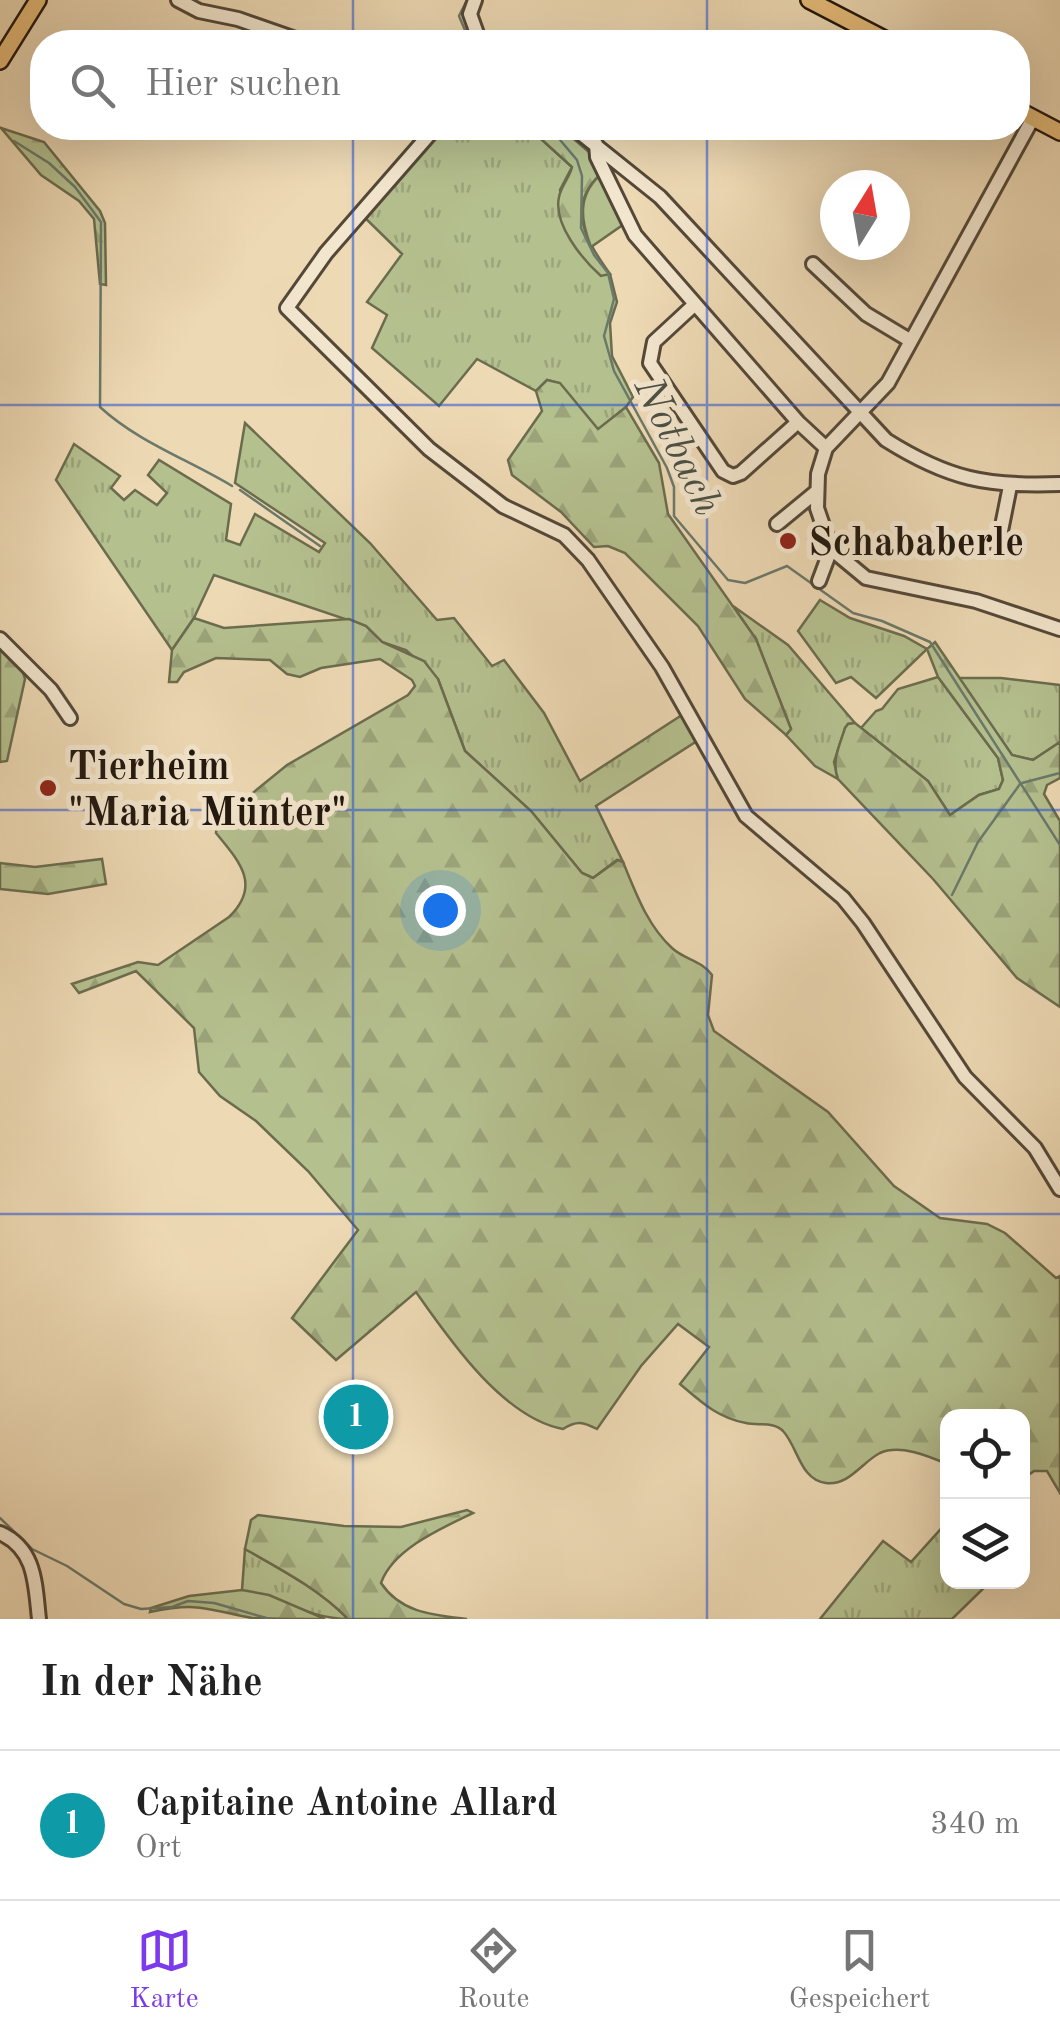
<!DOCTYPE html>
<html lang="de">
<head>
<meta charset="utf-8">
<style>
  :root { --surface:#fff; --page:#f6f6f6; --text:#222; --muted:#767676; --line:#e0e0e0; --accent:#7c3aed }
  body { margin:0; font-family:"Old Standard TT",serif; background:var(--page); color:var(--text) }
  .controls { position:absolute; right:30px; bottom:30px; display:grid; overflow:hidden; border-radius:20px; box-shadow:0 10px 40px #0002 }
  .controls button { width:90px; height:90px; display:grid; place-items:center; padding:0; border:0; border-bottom:2px solid var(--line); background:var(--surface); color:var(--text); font:50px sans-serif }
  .compass { position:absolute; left:820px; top:170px; width:90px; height:90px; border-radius:50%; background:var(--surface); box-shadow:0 10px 40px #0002; rotate:11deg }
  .you { position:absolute; left:440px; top:910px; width:35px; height:35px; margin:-25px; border:8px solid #fff; border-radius:50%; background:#1a73e8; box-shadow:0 0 0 15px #1a73e833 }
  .badge { display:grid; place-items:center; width:65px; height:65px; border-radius:50%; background:var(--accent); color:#fff; font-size:32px; font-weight:700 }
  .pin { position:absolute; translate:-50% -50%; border:5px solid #fff; box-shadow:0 2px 10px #0006 }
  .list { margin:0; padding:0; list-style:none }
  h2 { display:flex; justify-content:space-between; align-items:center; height:130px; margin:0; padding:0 40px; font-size:42px }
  h2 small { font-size:32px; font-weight:400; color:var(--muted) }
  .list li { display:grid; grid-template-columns:65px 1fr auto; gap:30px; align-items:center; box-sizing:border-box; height:150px; padding:0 40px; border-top:2px solid var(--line) }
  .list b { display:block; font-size:38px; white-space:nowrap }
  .list p { margin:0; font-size:32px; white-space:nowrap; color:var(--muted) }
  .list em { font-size:32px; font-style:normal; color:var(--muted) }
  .icon { flex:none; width:55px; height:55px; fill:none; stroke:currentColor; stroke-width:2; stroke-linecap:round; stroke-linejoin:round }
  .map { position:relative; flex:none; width:1060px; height:1619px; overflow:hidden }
  .search { position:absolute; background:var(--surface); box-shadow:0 10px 40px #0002; left:30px; right:30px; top:30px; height:110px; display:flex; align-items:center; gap:25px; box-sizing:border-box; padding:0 35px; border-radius:40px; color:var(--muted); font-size:38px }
  .sheet { height:280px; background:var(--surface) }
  nav { display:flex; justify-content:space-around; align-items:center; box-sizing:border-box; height:140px; border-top:2px solid var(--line); background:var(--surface); font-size:28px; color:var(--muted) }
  nav a { display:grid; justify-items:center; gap:5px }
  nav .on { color:var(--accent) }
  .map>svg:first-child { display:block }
  .grass { fill:url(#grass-tufts); stroke:#6b6c4e; stroke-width:2.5 }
  .forest { fill:url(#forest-firs); stroke:#6b6c4e; stroke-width:2.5 }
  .park { fill:#b5c08f; stroke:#6b6c4e; stroke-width:2.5 }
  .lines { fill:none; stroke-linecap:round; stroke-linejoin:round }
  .stream { stroke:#6a796a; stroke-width:2.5 }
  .minor-casing { stroke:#544838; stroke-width:18 }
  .major-casing { stroke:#21170e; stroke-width:20 }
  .minor { stroke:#f3e6ce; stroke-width:12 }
  .major { stroke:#e6bc7a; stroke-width:15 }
  .grid { fill:none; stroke:#1d4ed8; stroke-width:2.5; stroke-opacity:0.55 }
  .poi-dot { fill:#8f2418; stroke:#f3e6ce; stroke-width:4 }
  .labels { text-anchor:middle; stroke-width:10; stroke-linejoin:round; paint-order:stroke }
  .poi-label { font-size:40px; font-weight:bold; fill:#21170e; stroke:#f3e6ce; text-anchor:start }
  .water-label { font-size:42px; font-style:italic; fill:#4b5044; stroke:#f3e6ce }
</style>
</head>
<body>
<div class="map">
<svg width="1060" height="1619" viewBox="0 0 1060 1619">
  <defs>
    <pattern id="grass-tufts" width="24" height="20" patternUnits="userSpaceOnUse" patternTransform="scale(2.5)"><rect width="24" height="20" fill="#b5c08f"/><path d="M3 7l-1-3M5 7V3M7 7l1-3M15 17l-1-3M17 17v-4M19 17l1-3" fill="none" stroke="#9ba47a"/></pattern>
    <pattern id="forest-firs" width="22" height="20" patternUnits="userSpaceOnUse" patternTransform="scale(2.5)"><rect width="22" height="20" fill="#b5c08f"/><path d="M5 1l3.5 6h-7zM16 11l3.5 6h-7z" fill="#9ba47a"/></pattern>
  </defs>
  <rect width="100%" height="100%" fill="#edd9b4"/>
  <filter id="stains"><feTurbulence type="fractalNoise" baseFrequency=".002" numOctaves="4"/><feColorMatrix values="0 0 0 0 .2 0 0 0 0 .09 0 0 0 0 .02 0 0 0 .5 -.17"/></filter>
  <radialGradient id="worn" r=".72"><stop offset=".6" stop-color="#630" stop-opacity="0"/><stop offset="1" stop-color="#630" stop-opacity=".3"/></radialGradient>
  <path class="grass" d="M440,128H529L572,167L560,190C569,224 574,252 601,275L610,274L617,302L610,323L612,356L633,397L626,407L598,430L559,383L547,380L536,391L477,359L439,406L372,348L387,315L367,302L402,254L361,214Z
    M245,423L370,543L437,620L454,618L492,666L504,660L544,713L580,781L685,713L700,739L596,806L623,862L617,860L593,878L582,873L531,811L465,751L438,679L406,650L382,642L366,626L214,575L194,618L172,650L56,480L74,444L120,476L111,488L124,500L135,490L157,505L167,493L148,475L159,460L231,504L226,540L240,545L255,514L319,552L325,543L235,483Z
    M820,600L850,618L904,636L927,649L876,698L851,677L836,683L798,631Z
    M733,606L788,645L855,723L848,724L845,728L834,762L838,779L815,766L786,735L791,729L756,639Z
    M938,677L998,758L1003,780L999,789L979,795L950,815L928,781L861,728L876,711L882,709L898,689Z
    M958,678H1001L1060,685V742L1033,760L1012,755Z
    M947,1522L948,1582H990L952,1619H820L883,1541L911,1562Z
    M245,1549C280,1569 319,1589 348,1619C310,1619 278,1597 242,1590Z"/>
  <path class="forest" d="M1,128L44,142L100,211L105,223L106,285L100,284L94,219L79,201L41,175Z
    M529,128H561L589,152L599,176C565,208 588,243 610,274L601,276C582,259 553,224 559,197C561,186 570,177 572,167Z
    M547,380L560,383L598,429L626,407L659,463L668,514L756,639L791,729L786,735L745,699L698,626L625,553L608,546L594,547L561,512L512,475L508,460L542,411L536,391Z
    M194,618L224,628L349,619L366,626L382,642L424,661L438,679L465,751L531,811L582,873L593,878L618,860L623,862C636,893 647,925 672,948C685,960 701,960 712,975L708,1015L714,1031L828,1112L894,1186L940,1218L987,1224L1005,1233L1056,1278L1060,1276V1493L1047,1471H1034L1023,1479L1022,1416H948L947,1464C928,1456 900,1444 880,1453C862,1462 849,1486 826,1483C800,1480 798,1447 783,1431C773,1421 758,1426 746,1423C718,1418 701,1402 680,1384L709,1347L678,1324L641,1366L597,1429C583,1422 577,1420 563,1429C503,1418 449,1339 416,1292L336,1360L292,1318L358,1230L308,1171L256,1121L220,1096L199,1072L194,1028L136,971L79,993L72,984L138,962L158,965L229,917C262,885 239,861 216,833L217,822L287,765L408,695L415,686L412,680L380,659L321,668L300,677L287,674L270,660L216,658L184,672L177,682H169L172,650Z
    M935,642L1012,755L1033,760L1060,742V778L1047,785L1044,794L1060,821V1007L1017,978L933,879L838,779C831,761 840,745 845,728L848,724L855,723L928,781L950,815L979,795L999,789L1003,780L998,758L938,677L927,649Z
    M0,644L21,666L25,679L7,761L0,762Z
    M102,859L106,884L48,894L0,889V863L35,867Z
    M467,1510L473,1513C442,1528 393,1549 381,1583C401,1613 433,1615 467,1619H348C319,1589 280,1569 245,1549L251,1520L258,1515L344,1526L401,1527Z
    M242,1590L269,1595L325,1619C302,1619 275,1619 252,1618C206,1609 198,1602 150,1612L151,1608L189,1596Z"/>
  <path class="park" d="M599,176L624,224L591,247C581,221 577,197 599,176Z"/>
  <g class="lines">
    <path class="stream" d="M467,0L459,16L470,42
      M550,128L577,160L582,176L581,228L594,255L608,273L614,299L604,336L614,371L667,468L674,487V516L728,580L745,583L787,566L853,613L882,621L930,642L1060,845
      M14,141L49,163L75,187L101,222L100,407C138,442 187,459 232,486
      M240,490L320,546
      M1022,783L1060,773
      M952,895L978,842L1020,784
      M0,1518L32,1549L67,1566L124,1604L141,1609L172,1607L188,1601L214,1603L270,1619"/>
    <defs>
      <path id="minor" d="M178,0L199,11L238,19L304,42
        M475,0L470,14L480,42
        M1033,118L888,383L826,448L818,474L817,508L831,549L866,578L976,601L1060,629
        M435,128L326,253L287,308L429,449L503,506L564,535L588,560L662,667L746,816L843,898L863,923L965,1077L1035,1148L1060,1189
        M574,128L660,197L886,440C948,479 987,487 1060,484
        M596,144L597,157L635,235L798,422L826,448
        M813,264L866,314L911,341
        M694,305L654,342L650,363L723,471L733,476L741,473L798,422
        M777,524L816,492
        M997,551L1010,486
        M819,581L831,549
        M0,639L51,690L70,718
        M0,1533C36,1549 35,1584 39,1619"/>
      <path id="major" d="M809,0L890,42
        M0,61L38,0
        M1018,110L1060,132"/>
    </defs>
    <use href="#minor" class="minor-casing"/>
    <use href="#major" class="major-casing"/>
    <use href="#minor" class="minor"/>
    <use href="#major" class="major"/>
  </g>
  <path class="grid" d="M353,0V42M707,0V42M353,128V1619M707,128V1619M0,405H1060M0,810H1060M0,1214H1060"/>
  <g class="poi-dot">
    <circle cx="788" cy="541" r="10"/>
    <circle cx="48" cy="788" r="10"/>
  </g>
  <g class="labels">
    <g class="poi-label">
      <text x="808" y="555">Schababerle</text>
      <text x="68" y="779">Tierheim<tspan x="68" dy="46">"Maria Münter"</tspan></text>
    </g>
    <g class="water-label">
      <text transform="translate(680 445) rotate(64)" y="15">Notbach</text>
    </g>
  </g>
  <rect width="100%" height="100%" filter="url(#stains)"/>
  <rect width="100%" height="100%" fill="url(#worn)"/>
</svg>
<div class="controls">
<button><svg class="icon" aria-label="locate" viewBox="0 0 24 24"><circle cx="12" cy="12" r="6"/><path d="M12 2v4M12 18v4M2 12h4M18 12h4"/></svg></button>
<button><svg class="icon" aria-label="layers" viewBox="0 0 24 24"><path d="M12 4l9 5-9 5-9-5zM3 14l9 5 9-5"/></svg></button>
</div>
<svg class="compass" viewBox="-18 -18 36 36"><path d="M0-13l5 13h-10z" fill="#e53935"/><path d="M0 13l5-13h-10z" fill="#767676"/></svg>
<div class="you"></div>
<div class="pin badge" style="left:356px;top:1417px;background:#0f9aa8">1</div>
<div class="search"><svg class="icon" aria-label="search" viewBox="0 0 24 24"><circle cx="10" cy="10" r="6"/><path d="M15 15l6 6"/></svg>Hier suchen</div>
</div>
<section class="sheet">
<h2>In der Nähe<small></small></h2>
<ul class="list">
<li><span class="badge" style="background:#0f9aa8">1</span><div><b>Capitaine Antoine Allard</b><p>Ort</p></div><em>340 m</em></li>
</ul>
</section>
<nav>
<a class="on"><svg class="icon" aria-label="map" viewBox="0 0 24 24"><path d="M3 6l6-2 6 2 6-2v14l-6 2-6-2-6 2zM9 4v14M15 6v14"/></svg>Karte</a>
<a><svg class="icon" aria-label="directions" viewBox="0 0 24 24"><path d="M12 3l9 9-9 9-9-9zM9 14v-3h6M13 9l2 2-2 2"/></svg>Route</a>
<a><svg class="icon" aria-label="saved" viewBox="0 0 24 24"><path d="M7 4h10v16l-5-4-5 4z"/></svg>Gespeichert</a>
</nav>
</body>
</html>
